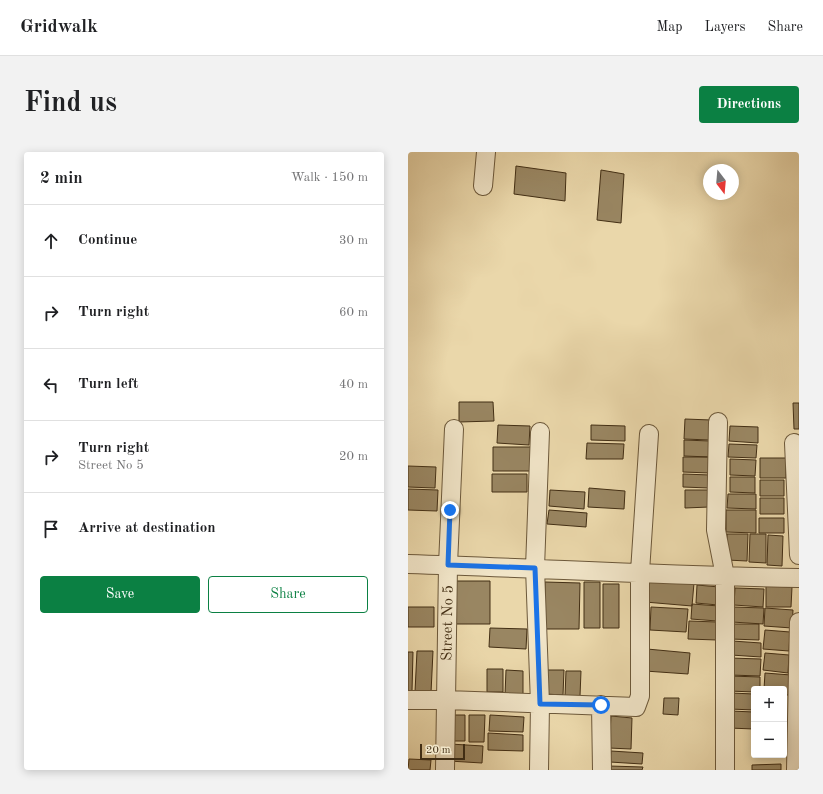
<!DOCTYPE html>
<html lang="en">
<head>
<meta charset="utf-8">
<style>
  :root { --surface:#fff; --page:#f2f2f2; --text:#202124; --muted:#757577; --line:#e0e0e0; --accent:#0b8043 }
  body { margin:0; font-family:"Old Standard TT",serif; background:var(--page); color:var(--text) }
  .controls { position:absolute; right:12px; bottom:12px; display:grid; overflow:hidden; border-radius:4px; box-shadow:0 2px 10px #0003 }
  .controls button { width:36px; height:36px; display:grid; place-items:center; padding:0; border:0; border-bottom:1px solid var(--line); background:var(--surface); color:var(--text); font:20px sans-serif }
  .compass { position:absolute; left:295px; top:12px; width:36px; height:36px; border-radius:50%; background:var(--surface); box-shadow:0 2px 10px #0003; rotate:164deg }
  .scale { position:absolute; left:12px; bottom:10px; width:45px; box-sizing:border-box; padding-left:4px; border:2px solid #422e14; border-top:0; font-size:11px; line-height:14px; white-space:nowrap; color:#422e14; -webkit-text-stroke:3px #f1e5c8; paint-order:stroke }
  .stop { position:absolute; width:12px; height:12px; margin:-9px; border:3px solid #1a73e8; border-radius:50%; background:#fff }
  .stop.end { background:#1a73e8; border-color:#fff; box-shadow:0 1px 4px #0008 }
  .list { margin:0; padding:0; list-style:none }
  h2 { display:flex; justify-content:space-between; align-items:center; height:52px; margin:0; padding:0 16px; font-size:17px }
  h2 small { font-size:13px; font-weight:400; color:var(--muted) }
  .list li { display:grid; grid-template-columns:26px 1fr auto; gap:12px; align-items:center; box-sizing:border-box; height:72px; padding:0 16px; border-top:1px solid var(--line) }
  .list b { display:block; font-size:15px; white-space:nowrap }
  .list p { margin:0; font-size:13px; white-space:nowrap; color:var(--muted) }
  .list em { font-size:13px; font-style:normal; color:var(--muted) }
  .actions { display:flex; gap:8px; padding:12px 16px }
  .actions a { flex:1; padding:9px 0; border:1px solid var(--accent); border-radius:4px; text-align:center; font-size:14px; color:var(--accent) }
  .actions .main { background:var(--accent); color:#fff }
  .icon { flex:none; width:22px; height:22px; fill:none; stroke:currentColor; stroke-width:2; stroke-linecap:round; stroke-linejoin:round }
  .map { position:relative; flex:none; width:391px; height:618px; overflow:hidden; border-radius:4px }
  header { display:flex; align-items:center; gap:24px; box-sizing:border-box; height:56px; padding:0 20px; background:var(--surface); border-bottom:1px solid var(--line) }
  header strong { font-size:19px }
  nav { display:flex; gap:22px; margin-inline-start:auto; font-size:14px }
  .intro { display:flex; align-items:center; justify-content:space-between; box-sizing:border-box; height:96px; padding:0 24px }
  h1 { margin:0; font-size:28px }
  .button { padding:10px 18px; border-radius:4px; background:var(--accent); color:#fff; font-size:14px; font-weight:700 }
  main { display:flex; gap:24px; padding:0 24px }
  aside { flex:1; background:var(--surface); border-radius:4px; box-shadow:0 2px 10px #0003 }
  .map>svg:first-child { display:block }
  .building { fill:#998662; stroke:#422e14 }
  .lines { fill:none; stroke-linecap:round; stroke-linejoin:round }
  .street-casing { stroke:#6c583a; stroke-width:20 }
  .street { stroke:#f1e5c8; stroke-width:18 }
  .route { stroke:#1a73e8; stroke-width:5 }
  .labels { text-anchor:middle; stroke-width:3; stroke-linejoin:round; paint-order:stroke }
  .street-label { font-size:15px; fill:#422e14; stroke:#f1e5c8 }
</style>
</head>
<body>
<header>
<strong>Gridwalk</strong>
<nav><a>Map</a><a>Layers</a><a>Share</a></nav>
</header>
<div class="intro"><h1>Find us</h1><a class="button">Directions</a></div>
<main>
<aside>
<h2>2 min<small>Walk · 150 m</small></h2>
<ul class="list">
<li><svg class="icon" aria-label="ahead" viewBox="0 0 24 24"><path d="M12 20V5M6 11l6-6 6 6"/></svg><div><b>Continue</b></div><em>30 m</em></li>
<li><svg class="icon" aria-label="right" viewBox="0 0 24 24"><path d="M7 20v-9h11M14 6l5 5-5 5"/></svg><div><b>Turn right</b></div><em>60 m</em></li>
<li><svg class="icon" aria-label="left" viewBox="0 0 24 24"><path d="M17 20v-9H6M10 6l-5 5 5 5"/></svg><div><b>Turn left</b></div><em>40 m</em></li>
<li><svg class="icon" aria-label="right" viewBox="0 0 24 24"><path d="M7 20v-9h11M14 6l5 5-5 5"/></svg><div><b>Turn right</b><p>Street No 5</p></div><em>20 m</em></li>
<li><svg class="icon" aria-label="arrive" viewBox="0 0 24 24"><path d="M6 21V4h12l-3 4 3 4H6"/></svg><div><b>Arrive at destination</b></div></li>
</ul>
<div class="actions"><a class="main">Save</a><a>Share</a></div>
</aside>
<div class="map">
<svg width="391" height="618" viewBox="0 0 391 618">
  <rect width="100%" height="100%" fill="#ead7aa"/>
  <filter id="stains"><feTurbulence type="fractalNoise" baseFrequency=".005" numOctaves="4"/><feColorMatrix values="0 0 0 0 .2 0 0 0 0 .09 0 0 0 0 .02 0 0 0 .5 -.17"/></filter>
  <radialGradient id="worn" r=".72"><stop offset=".6" stop-color="#630" stop-opacity="0"/><stop offset="1" stop-color="#630" stop-opacity=".3"/></radialGradient>
  <path class="building" d="M108,14L158,21L157,49L106,42Z
    M193,18L216,22L213,71L189,68Z
    M51,250H85L86,269L51,270Z
    M385,251H391V277H386Z
    M277,267L303,268L302,288L276,287Z
    M90,273L122,274L121,293L89,291Z
    M183,273L217,274V289L183,288Z
    M322,274L350,275V291L321,289Z
    M276,288L302,289V305L276,304Z
    M179,291L216,292L215,307H178Z
    M321,292L349,293L348,306L320,305Z
    M85,295H123V319H85Z
    M275,305H302V321L275,320Z
    M352,306H378V326H352Z
    M322,307L348,308L347,324L322,323Z
    M0,314L28,315L27,336L0,335Z
    M84,322H119V340H84Z
    M275,322L302,323L301,336L275,335Z
    M322,325H347V341L322,340Z
    M352,328H376V344H352Z
    M181,336L217,339L216,357L180,355Z
    M0,337L30,338L29,359L0,358Z
    M142,338L177,340L176,357L141,354Z
    M277,338H302L301,355L277,356Z
    M320,342H348V357L319,356Z
    M352,346H376V362H352Z
    M141,358L179,361L178,375L139,372Z
    M318,358H348V381L318,380Z
    M351,366H376V381H351Z
    M319,382H340L339,409L319,408Z
    M342,382H358V411L341,410Z
    M360,383L375,384L374,414L359,413Z
    M239,427L286,431L284,454L237,450Z
    M45,429H82V472H45Z
    M137,430L172,431L171,477H137Z
    M176,430H192V476H176Z
    M195,432H211V476H195Z
    M289,433L311,435L310,453L288,451Z
    M358,434L384,435L383,455H358Z
    M327,436L356,437L355,455L326,453Z
    M284,452L311,454L309,469L283,467Z
    M0,455H26V475H0Z
    M243,455L280,457L278,480L242,478Z
    M325,455L356,456L355,472L324,470Z
    M357,456L385,458L384,476L356,474Z
    M281,469L309,470V488L280,487Z
    M323,472H351V488L323,487Z
    M82,476L119,477L118,497L81,495Z
    M357,478L382,480L381,499L355,497Z
    M324,489L353,491V505L323,503Z
    M239,497L282,501L280,522L237,519Z
    M9,499H25L23,541L7,540Z
    M0,500H5L4,539H0Z
    M357,501L381,503L380,521L355,518Z
    M322,506L353,507L352,524L322,523Z
    M79,517H95V540H79Z
    M98,518L115,519V543H97Z
    M138,518H156L155,543L137,542Z
    M158,519H173L172,544H157Z
    M357,521L383,523L381,543H376V537H356Z
    M322,524L352,525V537H346V540L321,539Z
    M323,541L346,542V558L322,557Z
    M256,546H271L270,563L255,562Z
    M322,559L346,560V577L321,576Z
    M42,563H57V589H41Z
    M61,563H77L76,590H61Z
    M82,563L116,565L115,580L81,579Z
    M203,564L224,566L223,597L201,596Z
    M80,581L115,583V599L80,598Z
    M42,592L75,594L74,611L41,609Z
    M203,599L235,601L234,612L202,610Z
    M1,607L23,608L22,618H0Z
    M373,612V618H344V613Z
    M201,614L235,615L234,618H200Z"/>
  <g class="lines">
    <defs>
      <path id="street" d="M75,34L78,0
        M310,270L308,378L317,424V618
        M386,291L391,403
        M0,412C130,416 261,424 391,426
        M0,548H38L228,555L232,544V420L241,282
        M193,553L194,618
        M37,618L40,413L46,277
        M131,618L132,552L127,416L132,280
        M388,618L391,470"/>
    </defs>
    <use href="#street" class="street-casing"/>
    <use href="#street" class="street"/>
  </g>
  <g class="lines">
    <path class="route" d="M42,358L40,413L127,416L132,552L193,553"/>
  </g>
  <g class="labels">
    <g class="street-label">
      <text transform="translate(39 471) rotate(-89)" y="5">Street No 5</text>
    </g>
  </g>
  <rect width="100%" height="100%" filter="url(#stains)"/>
  <rect width="100%" height="100%" fill="url(#worn)"/>
</svg>
<div class="controls">
<button>+</button>
<button>−</button>
</div>
<svg class="compass" viewBox="-18 -18 36 36"><path d="M0-13l5 13h-10z" fill="#e53935"/><path d="M0 13l5-13h-10z" fill="#757577"/></svg>
<div class="scale">20 m</div>
<div class="stop" style="left:193px;top:553px"></div>
<div class="stop end" style="left:42px;top:358px"></div>
</div>
</main>
</body>
</html>
